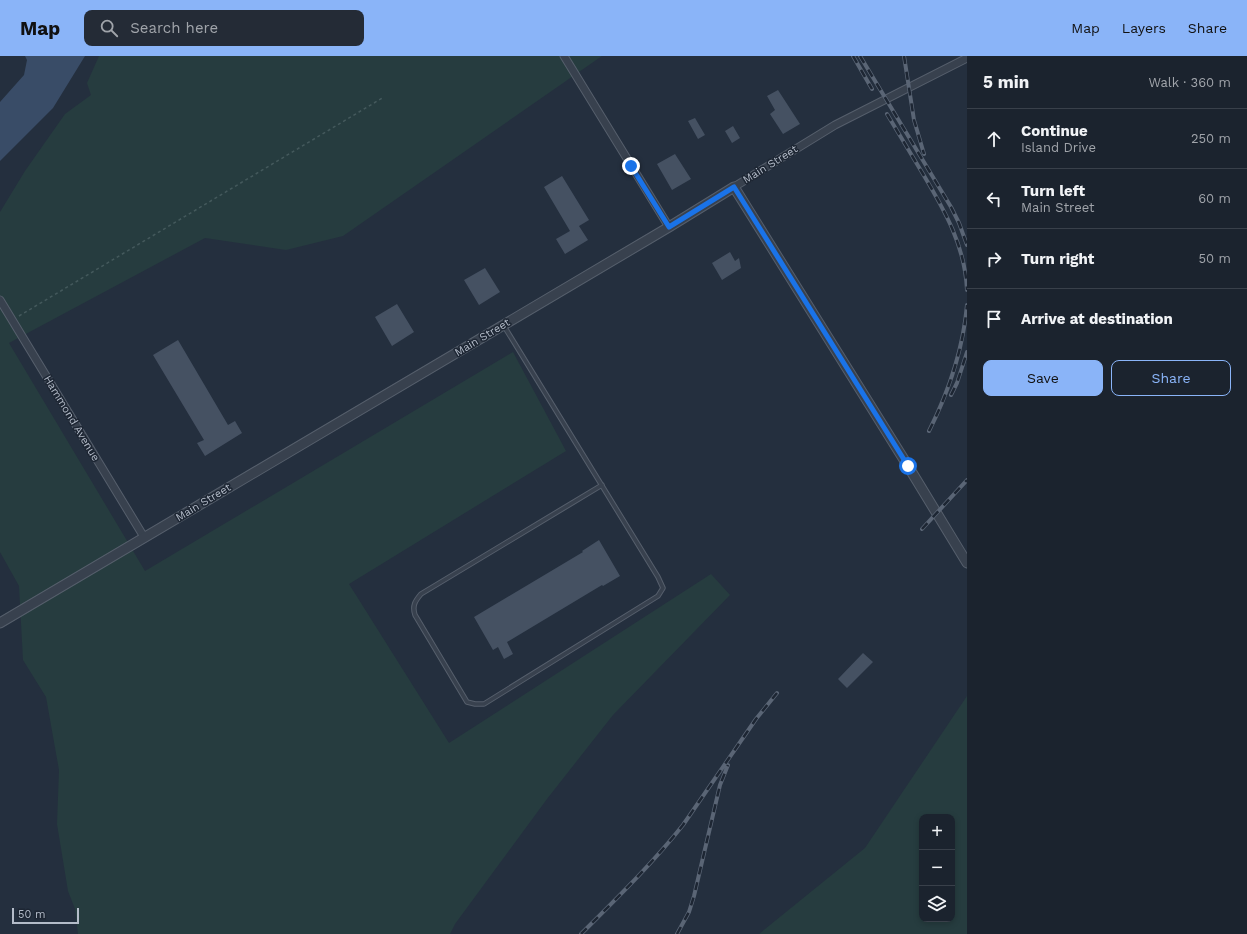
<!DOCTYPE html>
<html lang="en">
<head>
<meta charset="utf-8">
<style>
  :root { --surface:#1b232e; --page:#242b36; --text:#f1f3f6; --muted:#a0a4aa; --line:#39404a; --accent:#8ab4f8 }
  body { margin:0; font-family:"Work Sans",sans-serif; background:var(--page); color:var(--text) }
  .controls { position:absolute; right:12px; bottom:12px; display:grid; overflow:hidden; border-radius:8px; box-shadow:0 2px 6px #0003 }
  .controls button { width:36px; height:36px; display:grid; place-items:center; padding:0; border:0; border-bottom:1px solid var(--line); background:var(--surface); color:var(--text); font:20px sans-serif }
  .scale { position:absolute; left:12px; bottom:10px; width:67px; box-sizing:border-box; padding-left:4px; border:2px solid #b4bcc9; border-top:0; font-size:11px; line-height:14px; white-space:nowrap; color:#b4bcc9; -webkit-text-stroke:3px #1d2633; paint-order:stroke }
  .stop { position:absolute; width:12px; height:12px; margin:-9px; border:3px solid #1a73e8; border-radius:50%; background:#fff }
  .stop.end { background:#1a73e8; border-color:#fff; box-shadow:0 1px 4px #0008 }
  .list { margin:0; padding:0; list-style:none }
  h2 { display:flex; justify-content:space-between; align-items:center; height:52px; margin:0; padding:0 16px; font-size:17px }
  h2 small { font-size:13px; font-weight:400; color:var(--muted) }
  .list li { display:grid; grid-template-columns:26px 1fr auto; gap:12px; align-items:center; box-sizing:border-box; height:60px; padding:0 16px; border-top:1px solid var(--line) }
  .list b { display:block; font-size:15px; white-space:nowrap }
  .list p { margin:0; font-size:13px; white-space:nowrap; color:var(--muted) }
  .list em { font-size:13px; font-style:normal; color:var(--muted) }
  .actions { display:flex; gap:8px; padding:12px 16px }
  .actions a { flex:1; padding:9px 0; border:1px solid var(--accent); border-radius:8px; text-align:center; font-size:14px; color:var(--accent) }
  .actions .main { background:var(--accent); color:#111 }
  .icon { flex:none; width:22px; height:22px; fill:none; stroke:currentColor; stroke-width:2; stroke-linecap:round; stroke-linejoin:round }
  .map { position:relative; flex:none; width:967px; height:878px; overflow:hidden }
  header { display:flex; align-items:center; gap:24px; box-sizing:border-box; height:56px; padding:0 20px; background:var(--accent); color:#111 }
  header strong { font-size:19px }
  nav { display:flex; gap:22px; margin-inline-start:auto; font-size:14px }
  .search { width:280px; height:36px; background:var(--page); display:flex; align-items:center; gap:10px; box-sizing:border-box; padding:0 14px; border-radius:8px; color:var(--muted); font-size:15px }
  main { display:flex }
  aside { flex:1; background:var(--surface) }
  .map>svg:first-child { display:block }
  .green { fill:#263c3f; fill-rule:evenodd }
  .water { fill:#394c67 }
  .building { fill:#455162 }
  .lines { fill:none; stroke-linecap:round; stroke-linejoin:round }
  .service-casing { stroke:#565f6c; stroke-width:5.5 }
  .minor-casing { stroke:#565f6c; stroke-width:9 }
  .tertiary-casing { stroke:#565f6c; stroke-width:11 }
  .path { stroke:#44595c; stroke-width:1.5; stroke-dasharray:3 3; stroke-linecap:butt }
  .service { stroke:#38414e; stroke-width:3.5 }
  .minor { stroke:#38414e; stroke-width:7 }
  .tertiary { stroke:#38414e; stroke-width:9 }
  .rail-casing { stroke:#5a6575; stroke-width:4 }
  .rail { stroke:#1d2633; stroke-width:2.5; stroke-dasharray:8; stroke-linecap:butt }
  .route { stroke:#1a73e8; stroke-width:5 }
  .labels { text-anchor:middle; stroke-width:3; stroke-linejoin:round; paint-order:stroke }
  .street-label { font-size:11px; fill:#b4bcc9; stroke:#1d2633 }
</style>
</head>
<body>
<header>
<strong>Map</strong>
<div class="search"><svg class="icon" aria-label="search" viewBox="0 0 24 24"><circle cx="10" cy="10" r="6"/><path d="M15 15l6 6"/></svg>Search here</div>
<nav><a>Map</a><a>Layers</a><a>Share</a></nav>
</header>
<main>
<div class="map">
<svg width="967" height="878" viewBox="0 0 967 878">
  <rect width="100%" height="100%" fill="#242f3e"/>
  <path class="green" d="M99,0H602L343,180L286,194L205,182L9,287L145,515L513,296L566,395L349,528L449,687L711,518L730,539L613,659L547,743L455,868L450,878H78L75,853L68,835L57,768L59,714L46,641L23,604L19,530L0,496V156L25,115L65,58L91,39L87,27Z
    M967,640V878H759L865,792ZM922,761H952V863H922Z"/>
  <path class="water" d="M25,0H85L53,52L0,105V46L24,19L27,4Z"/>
  <path class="building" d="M778,34L800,68L783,78L770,58L775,54L767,40Z
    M695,62L705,79L698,83L688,65Z
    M733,70L740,82L732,87L725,75Z
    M675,98L691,123L672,134L657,108Z
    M562,120L589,164L579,170L588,184L565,198L556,183L570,175L544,131Z
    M730,196L735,205L739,202L741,212L722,224L712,207Z
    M485,212L500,236L479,249L464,224Z
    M397,248L414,276L392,290L375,261Z
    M178,284L228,369L235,365L242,377L205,400L197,387L204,384L153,299Z
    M599,484L620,520L603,530L602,529L507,586L513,598L504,603L498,591L493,594L474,561L583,496L582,495Z
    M863,597L873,606L847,632L838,623Z"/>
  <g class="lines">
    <defs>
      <path id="service" d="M504,270L658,521L663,532L658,540L484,648H475L467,646L415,559C412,550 415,545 421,538L602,429"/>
      <path id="minor" d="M564,0L669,171
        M734,131L835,69L967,2
        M0,244L144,481"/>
      <path id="tertiary" d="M0,567L669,171L734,131L908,410L967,507"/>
    </defs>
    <use href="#service" class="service-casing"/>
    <use href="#minor" class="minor-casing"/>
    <use href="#tertiary" class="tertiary-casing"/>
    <path class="path" d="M19,260L384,41"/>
    <use href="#service" class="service"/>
    <use href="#minor" class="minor"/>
    <use href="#tertiary" class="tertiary"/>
    <defs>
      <path id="rail" d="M853,0L872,33
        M860,0L951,151L959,167L967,189
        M904,0L914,64L924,98
        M887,58C899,78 911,98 923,118C945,155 965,190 967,234
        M951,339L957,327L967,296
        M929,375C949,335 963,294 967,249
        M922,473L967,424
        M581,878C616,843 652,808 683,769L756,663L777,637
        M677,878L689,856L694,840L720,729L728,709"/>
    </defs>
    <use href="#rail" class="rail-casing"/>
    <use href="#rail" class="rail"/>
  </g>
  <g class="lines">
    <path class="route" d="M631,110L669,171L734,131L908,410"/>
  </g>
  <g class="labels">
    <g class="street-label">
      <text transform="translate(770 108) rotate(-32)" y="4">Main Street</text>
      <text transform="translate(482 281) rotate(-31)" y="4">Main Street</text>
      <text transform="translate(72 362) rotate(59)" y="4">Hammond Avenue</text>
      <text transform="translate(203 446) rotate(-31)" y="4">Main Street</text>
    </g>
  </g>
</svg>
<div class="controls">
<button>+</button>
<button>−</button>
<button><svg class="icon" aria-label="layers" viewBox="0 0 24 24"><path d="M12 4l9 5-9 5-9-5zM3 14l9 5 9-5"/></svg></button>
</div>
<div class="scale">50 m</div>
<div class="stop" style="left:908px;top:410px"></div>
<div class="stop end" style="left:631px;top:110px"></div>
</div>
<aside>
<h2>5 min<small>Walk · 360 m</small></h2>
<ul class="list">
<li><svg class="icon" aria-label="ahead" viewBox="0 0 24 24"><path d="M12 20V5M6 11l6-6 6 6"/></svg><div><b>Continue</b><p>Island Drive</p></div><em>250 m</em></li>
<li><svg class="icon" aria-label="left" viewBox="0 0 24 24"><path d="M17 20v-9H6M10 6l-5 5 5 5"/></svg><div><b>Turn left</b><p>Main Street</p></div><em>60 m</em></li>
<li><svg class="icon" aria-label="right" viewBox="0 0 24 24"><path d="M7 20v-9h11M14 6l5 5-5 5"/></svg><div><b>Turn right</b></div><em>50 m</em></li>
<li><svg class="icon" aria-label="arrive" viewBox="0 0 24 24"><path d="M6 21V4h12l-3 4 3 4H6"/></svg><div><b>Arrive at destination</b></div></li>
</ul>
<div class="actions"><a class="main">Save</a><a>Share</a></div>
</aside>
</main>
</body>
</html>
